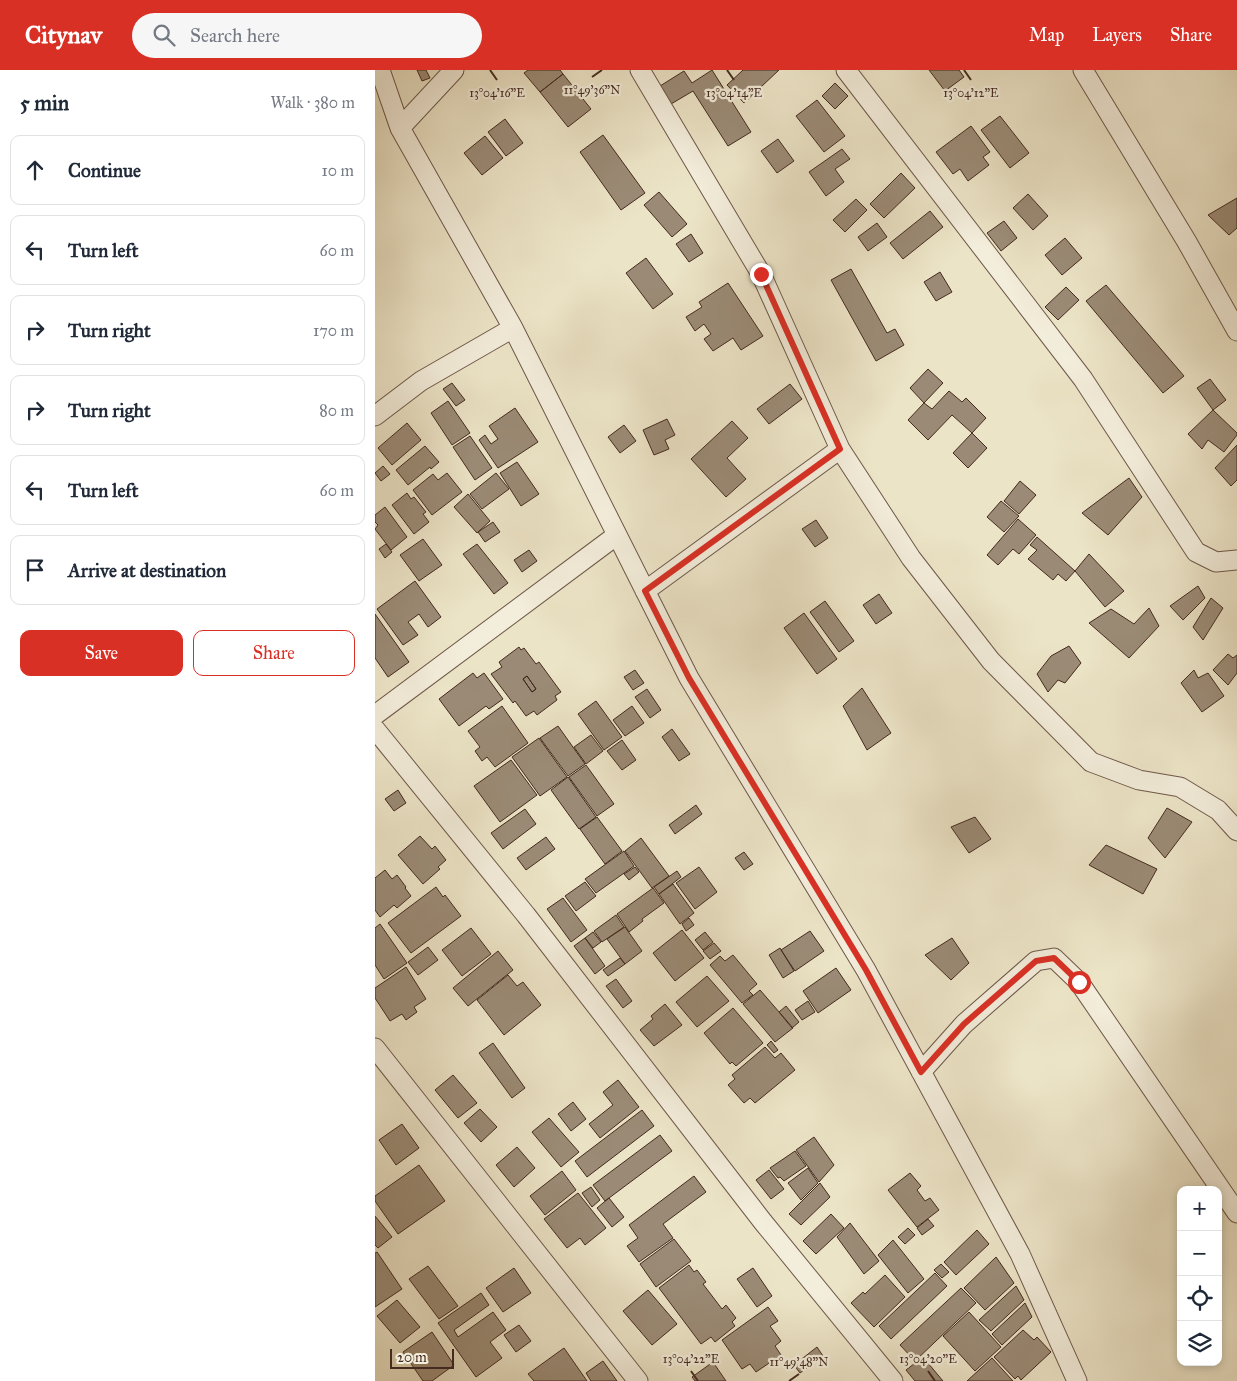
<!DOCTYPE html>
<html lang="en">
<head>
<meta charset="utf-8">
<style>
  :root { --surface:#fff; --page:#f6f6f7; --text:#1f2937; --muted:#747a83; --line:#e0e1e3; --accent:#d93025 }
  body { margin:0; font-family:"IM FELL Great Primer",serif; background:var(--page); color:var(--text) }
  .controls { position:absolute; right:15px; bottom:15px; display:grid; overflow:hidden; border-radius:10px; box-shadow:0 2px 8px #0003 }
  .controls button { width:45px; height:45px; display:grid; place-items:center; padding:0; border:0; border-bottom:1px solid var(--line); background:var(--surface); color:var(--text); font:25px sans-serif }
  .scale { position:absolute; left:15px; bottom:12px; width:64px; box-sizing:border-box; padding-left:5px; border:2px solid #442a1f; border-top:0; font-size:14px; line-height:18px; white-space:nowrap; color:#442a1f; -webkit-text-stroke:4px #f3eddb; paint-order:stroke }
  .stop { position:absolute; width:15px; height:15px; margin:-11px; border:4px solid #d93025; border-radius:50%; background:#fff }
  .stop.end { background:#d93025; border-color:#fff; box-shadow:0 1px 5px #0008 }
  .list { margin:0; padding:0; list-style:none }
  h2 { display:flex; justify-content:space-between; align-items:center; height:65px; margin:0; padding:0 20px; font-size:21px }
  h2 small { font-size:16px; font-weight:400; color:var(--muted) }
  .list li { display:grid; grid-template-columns:32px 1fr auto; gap:15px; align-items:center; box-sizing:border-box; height:70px; margin:0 10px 10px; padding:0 10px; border:1px solid var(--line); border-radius:10px }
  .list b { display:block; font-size:19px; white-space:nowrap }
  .list em { font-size:16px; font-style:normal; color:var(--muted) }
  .actions { display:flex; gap:10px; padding:15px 20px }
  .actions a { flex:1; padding:11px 0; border:1px solid var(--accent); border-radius:10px; text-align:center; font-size:18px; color:var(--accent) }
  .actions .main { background:var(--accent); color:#fff }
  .icon { flex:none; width:28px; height:28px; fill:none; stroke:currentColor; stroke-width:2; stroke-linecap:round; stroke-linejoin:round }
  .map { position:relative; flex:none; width:862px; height:1311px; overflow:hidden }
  header { display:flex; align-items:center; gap:30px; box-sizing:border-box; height:70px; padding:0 25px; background:var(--accent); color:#fff }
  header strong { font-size:24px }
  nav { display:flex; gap:28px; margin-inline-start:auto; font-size:18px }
  .search { width:350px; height:45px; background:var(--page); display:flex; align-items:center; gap:12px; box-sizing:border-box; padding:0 18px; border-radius:28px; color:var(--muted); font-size:19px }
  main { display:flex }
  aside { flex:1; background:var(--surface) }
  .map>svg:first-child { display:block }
  .building { fill:#9b8b76; stroke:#442a1f; fill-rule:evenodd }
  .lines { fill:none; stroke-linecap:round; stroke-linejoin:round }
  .street-casing { stroke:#6e5849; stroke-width:21 }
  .street { stroke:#f3eddb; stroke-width:19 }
  .route { stroke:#d93025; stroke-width:6 }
  .ticks { fill:none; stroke:#442a1f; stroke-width:2 }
  .ticks-label { font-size:12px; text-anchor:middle; fill:#442a1f; stroke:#f3eddb; stroke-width:4.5; stroke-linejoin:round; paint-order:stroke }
</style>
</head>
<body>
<header>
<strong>Citynav</strong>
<div class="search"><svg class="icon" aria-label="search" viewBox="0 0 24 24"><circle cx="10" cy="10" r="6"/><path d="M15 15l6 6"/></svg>Search here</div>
<nav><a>Map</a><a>Layers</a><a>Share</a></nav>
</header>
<main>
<aside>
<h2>5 min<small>Walk · 380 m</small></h2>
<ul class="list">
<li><svg class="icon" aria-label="ahead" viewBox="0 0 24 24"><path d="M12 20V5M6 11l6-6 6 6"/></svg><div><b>Continue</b></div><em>10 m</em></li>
<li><svg class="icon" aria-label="left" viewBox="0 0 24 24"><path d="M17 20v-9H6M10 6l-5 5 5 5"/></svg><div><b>Turn left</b></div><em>60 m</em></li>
<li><svg class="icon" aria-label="right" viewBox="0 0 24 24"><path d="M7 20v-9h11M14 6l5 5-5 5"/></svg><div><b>Turn right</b></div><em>170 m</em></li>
<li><svg class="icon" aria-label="right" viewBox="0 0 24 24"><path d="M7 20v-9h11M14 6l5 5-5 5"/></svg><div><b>Turn right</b></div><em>80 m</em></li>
<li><svg class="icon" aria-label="left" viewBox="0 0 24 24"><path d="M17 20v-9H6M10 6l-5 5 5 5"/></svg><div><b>Turn left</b></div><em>60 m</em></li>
<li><svg class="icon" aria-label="arrive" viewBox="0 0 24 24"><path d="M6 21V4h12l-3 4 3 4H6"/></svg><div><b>Arrive at destination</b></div></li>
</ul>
<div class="actions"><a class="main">Save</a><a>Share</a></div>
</aside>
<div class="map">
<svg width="862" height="1311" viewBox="0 0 862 1311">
  <rect width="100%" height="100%" fill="#ece4c7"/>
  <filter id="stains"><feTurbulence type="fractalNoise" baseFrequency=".004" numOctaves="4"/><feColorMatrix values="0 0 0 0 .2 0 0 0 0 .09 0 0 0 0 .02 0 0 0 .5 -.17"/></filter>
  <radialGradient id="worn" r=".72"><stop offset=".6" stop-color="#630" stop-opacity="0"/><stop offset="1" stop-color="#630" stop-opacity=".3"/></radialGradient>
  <path class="building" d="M42,0H51L55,8L47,11Z
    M153,0H185L188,4L165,22L149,3Z
    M337,0L376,62L353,76L318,21L296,34L285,16L309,1L317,13Z
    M368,0H404L369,33L352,15Z
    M554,0H584L589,7L570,21Z
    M188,4L216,39L193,57L165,22Z
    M460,13L473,26L460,39L447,26Z
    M442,30L470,66L449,82L421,46Z
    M625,46L654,83L635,98L606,60Z
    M130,49L148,73L131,86L113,62Z
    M596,56L615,82L608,87L614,95L593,111L585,99L578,104L561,82Z
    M228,65L270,123L246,140L205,82Z
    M110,66L128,88L107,105L89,83Z
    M403,69L419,91L402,103L386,81Z
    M467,79L475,89L460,99L469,112L451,126L434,102Z
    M526,103L540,118L509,148L495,134Z
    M284,122L312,154L297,167L269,135Z
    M653,124L673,146L658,160L638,138Z
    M862,128V158L854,165L833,145Z
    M481,129L492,140L470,162L458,150Z
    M555,141L568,157L528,189L515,173Z
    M629,151L642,168L626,181L612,163Z
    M502,153L512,167L493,181L483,167Z
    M316,164L328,183L314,192L301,174Z
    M690,168L707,188L687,205L670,185Z
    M271,188L298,224L278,239L251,203Z
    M476,199L512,263L520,259L529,275L501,291L456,210Z
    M565,202L577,222L561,231L549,212Z
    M353,213L388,266L366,280L358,268L338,281L329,269L336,264L329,254L320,261L311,247L327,237L324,232Z
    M731,215L809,306L788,323L711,231Z
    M691,217L704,230L683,250L670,237Z
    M553,299L568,313L549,333L535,318Z
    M835,309L851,330L838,340L822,318Z
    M77,313L90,330L81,336L68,319Z
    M415,314L427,329L394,354L382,339Z
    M574,321L587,332L591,328L611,348L597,363L577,345L553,370L533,350L549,333L557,339Z
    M73,331L95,363L77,375L56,343Z
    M140,338L163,372L123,398L104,370L110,365L116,374L123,369L114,356Z
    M838,340L862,363V365L849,382L833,370L827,379L813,364Z
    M292,349L300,365L290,370L294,379L279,385L268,360Z
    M357,351L373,368L352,388L371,409L351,427L316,389Z
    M32,353L46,370L17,395L3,378Z
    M249,355L261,371L245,383L233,367Z
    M597,363L612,378L593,398L578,383Z
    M95,366L117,398L100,410L78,377Z
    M862,375V410L856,416L840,398Z
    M50,376L64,392L56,399L55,397L33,415L21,400Z
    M142,392L164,424L146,436L125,403Z
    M8,396L15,404L6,411L0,403Z
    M72,403L87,422L57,445L38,420L58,404L63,410Z
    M121,403L134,419L107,439L95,424Z
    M754,408L767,427L733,465L707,443Z
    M645,411L661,425L644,444L629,431Z
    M32,423L36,429L39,427L51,442L48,444L54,452L39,464L17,435Z
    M93,424L115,451L102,463L79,437Z
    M626,431L644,446L629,462L612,447Z
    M10,437L32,467L16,480L0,459L3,455L0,452V445Z
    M643,449L661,465L644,484L638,479L623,495L612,485Z
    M441,450L453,468L440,477L427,459Z
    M118,452L125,462L110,472L103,462Z
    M662,467L700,501L691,511L683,504L678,510L653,489L662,480L655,475Z
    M48,469L67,495L44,511L25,485Z
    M11,474L17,482L10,488L4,479Z
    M102,474L133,513L119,524L88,484Z
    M154,480L162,491L147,502L139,490Z
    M714,484L749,521L730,537L700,501Z
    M40,511L66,547L53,557L44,544L33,552L43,565L28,575L2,539Z
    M823,516L830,528L808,550L795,536Z
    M504,524L517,543L501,554L488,535Z
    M836,528L848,538L828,570L818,557Z
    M450,531L479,571L464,582L435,542Z
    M774,538L784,556L754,588L714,553L736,539L759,554Z
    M429,543L462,589L442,604L409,558Z
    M0,544L34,592L13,607L0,588Z
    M694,576L706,593L690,613L683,610L673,622L662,604L676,586Z
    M144,577L146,580L149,578L161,594L164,592L186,622L180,626L182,630L162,645L159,641L151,646L140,631L138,633L116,604L127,597L124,592ZM152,606L161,619L157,622L148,609Z
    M853,584L858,588L862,585V603L853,615L838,600Z
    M260,600L269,613L258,620L249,607Z
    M819,600L823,608L833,603L849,626L827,642L806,613Z
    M98,603L102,608L109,603L128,629L114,639L111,636L84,656L64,629Z
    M152,606L161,619L157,622L148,609Z
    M487,618L516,663L492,680L468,636Z
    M272,619L286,640L275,648L260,627Z
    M221,631L247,667L229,680L203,644Z
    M127,636L153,673L120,697L112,687L107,691L100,681L105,677L93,661Z
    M257,636L269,653L250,666L238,650Z
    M183,656L210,694L193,706L165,668Z
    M297,659L315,684L304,691L287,667Z
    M216,665L228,681L211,694L199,677Z
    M164,668L192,707L165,726L137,687Z
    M247,670L261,690L247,700L232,681Z
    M136,690L162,725L125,752L99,716Z
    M211,695L239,734L222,746L194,707Z
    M193,707L221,747L204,759L176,720Z
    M23,720L31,733L19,741L10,729Z
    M321,735L327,744L300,764L294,755Z
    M792,738L817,752L790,788L773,768Z
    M150,739L161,754L128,779L116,763Z
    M222,747L247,781L230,794L205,759Z
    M600,747L616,769L594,783L576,757Z
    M45,766L57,779L60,776L71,790L63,797L65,799L48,814L23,785Z
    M171,767L180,779L151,800L142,788Z
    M266,768L294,806L277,818L250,781Z
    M731,775L782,799L768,824L714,795Z
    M249,781L259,796L221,823L210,809Z
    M369,782L378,794L369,800L360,788Z
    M260,797L264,802L254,810L249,804Z
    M324,797L342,822L320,839L301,813Z
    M10,800L17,809L22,805L31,817L30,818L36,826L22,838L19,835L5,847L0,840V808Z
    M302,801L306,807L284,824L279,817Z
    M210,812L221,826L201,841L190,826Z
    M298,814L319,843L305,854L284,824Z
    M61,817L68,827L70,825L86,846L36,883L13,853Z
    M278,818L289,833L267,849L268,851L254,862L242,844Z
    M188,828L212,860L196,872L172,839Z
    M241,845L249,857L227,872L219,861Z
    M314,848L319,855L311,861L307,854Z
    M5,854L32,893L9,909L0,895V858Z
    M250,857L267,881L250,894L232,869Z
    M96,858L116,884L87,906L67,880Z
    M307,860L329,888L300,911L278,883Z
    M435,861L449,881L420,901L406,880Z
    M218,862L226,872L218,878L210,868Z
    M330,862L338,872L328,880L320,870Z
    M210,868L230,896L220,904L199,876Z
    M577,868L594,893L576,910L550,885Z
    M339,873L346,881L335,889L328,881Z
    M53,877L63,890L43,905L33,892Z
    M405,878L419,901L408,908L394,885Z
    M123,881L138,900L93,936L78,918Z
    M358,885L382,914L374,921L378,925L367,933L335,895L345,886L350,891Z
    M245,888L250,894L233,906L228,900Z
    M31,897L51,929L39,937L42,942L31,950L27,944L15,951L0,928V918Z
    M461,898L476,920L443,943L428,921Z
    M133,905L142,916L148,912L166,935L129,965L102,930Z
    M332,906L354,931L322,957L301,932Z
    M241,909L257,931L248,938L231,916Z
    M385,920L418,958L400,972L368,934Z
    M433,931L440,942L427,950L420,940Z
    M290,934L307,955L279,976L265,960L278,949L276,946Z
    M411,936L424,952L417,958L404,942Z
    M358,938L388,973L361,996L357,992L355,994L329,963Z
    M396,971L403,980L399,983L392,975Z
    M118,973L150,1018L137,1028L104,983Z
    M390,977L400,988L406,983L420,1000L380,1033L375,1028L369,1033L353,1015L360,1009L357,1005Z
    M78,1005L102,1033L83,1048L60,1020Z
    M243,1010L264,1037L225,1068L214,1054L238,1035L228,1022Z
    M198,1032L211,1049L196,1061L183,1044Z
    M105,1039L122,1057L106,1072L89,1053Z
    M267,1040L279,1056L212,1107L200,1091Z
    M174,1048L204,1082L186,1097L157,1062Z
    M27,1054L44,1078L21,1095L4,1070Z
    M285,1065L297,1081L230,1131L218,1115Z
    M439,1067L459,1095L444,1112L421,1080Z
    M142,1077L160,1098L139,1117L121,1095Z
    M420,1081L431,1096L409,1111L405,1107L403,1108L395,1098Z
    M44,1095L70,1131L23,1164L0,1131V1126Z
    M433,1098L443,1113L426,1130L413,1113Z
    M394,1100L409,1119L396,1129L381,1110Z
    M187,1101L201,1120L170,1145L155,1126Z
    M535,1103L546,1116L542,1120L550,1131L555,1128L564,1140L542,1157L513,1120Z
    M319,1106L331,1122L288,1154L298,1168L264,1192L252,1176L263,1168L254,1155Z
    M445,1113L455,1127L426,1155L414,1144Z
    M216,1117L225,1130L217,1137L207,1123Z
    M203,1123L231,1158L210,1175L205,1168L192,1178L169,1149Z
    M234,1128L249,1147L237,1157L222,1138Z
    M456,1144L469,1158L441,1184L428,1171Z
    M0,1146L17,1167L3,1178L0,1175Z
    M553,1149L559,1156L547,1165L542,1158Z
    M475,1153L504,1191L489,1204L462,1167Z
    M533,1158L540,1165L530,1174L523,1167Z
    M602,1160L614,1174L581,1205L569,1192Z
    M299,1169L316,1191L281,1217L265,1194Z
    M518,1170L549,1209L533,1223L503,1185Z
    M2,1182L27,1219L0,1237V1183Z
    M621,1187L639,1213L610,1240L589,1218Z
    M566,1194L574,1202L567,1208L559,1200Z
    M314,1195L319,1202L322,1200L331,1212L328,1214L347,1239L351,1235L361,1248L357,1252L360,1256L340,1272L336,1267L326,1274L284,1218Z
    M53,1196L83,1236L64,1249L34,1209Z
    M139,1198L156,1223L128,1242L111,1218Z
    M378,1198L397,1226L382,1237L362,1209Z
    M560,1203L572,1216L516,1269L504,1256Z
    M510,1205L530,1227L499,1257L476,1233L488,1222L490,1224Z
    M641,1216L649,1230L616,1261L604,1250Z
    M586,1218L601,1233L540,1291L525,1275Z
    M273,1220L302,1254L277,1275L248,1241Z
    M106,1223L114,1235L79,1260L83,1267L118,1242L131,1260L115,1272L127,1288L101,1307L63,1253Z
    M22,1230L45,1257L25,1273L2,1246Z
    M650,1233L657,1247L627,1275L617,1264Z
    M393,1237L403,1251L395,1256L406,1271L400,1276L406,1285L381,1302L375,1294L367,1299L347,1270Z
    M594,1242L626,1277L600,1301L568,1266Z
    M144,1255L156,1271L141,1282L129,1265Z
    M648,1260L659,1270L662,1267L676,1282L646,1310L643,1306L640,1309L619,1287Z
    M57,1262L79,1295L57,1311H48L28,1282Z
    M442,1277L448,1286L425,1303L419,1295Z
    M189,1278L212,1311H159L153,1304Z
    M548,1287L568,1311H540L531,1300Z
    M617,1288L638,1311H592Z
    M228,1291L242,1311H216L211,1303Z
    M338,1292L351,1311H320L317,1307Z"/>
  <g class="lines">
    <defs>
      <path id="street" d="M5,0L25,58L138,258L314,608L491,900L645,1184L702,1311
        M265,0L386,204L465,379L536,488L616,591L716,692L764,710L805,717L843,740L862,761
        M471,0L708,309L821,482L841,492L862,490
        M708,0L812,172L862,261
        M25,58L79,0
        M0,346L46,311L138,258
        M270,521L465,379
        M0,645L242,465
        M0,659L151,845L388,1152L518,1311
        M0,978L263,1311
        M546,1002L589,954L661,891L679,888L704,912L862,1143"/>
    </defs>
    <use href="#street" class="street-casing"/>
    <use href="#street" class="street"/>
  </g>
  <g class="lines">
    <path class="route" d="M386,204L465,379L270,521L314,608L491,900L546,1002L589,954L661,891L679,888L704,912"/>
  </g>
  <path class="ticks" d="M115,0L122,10M352,0L359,10M589,0L596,10M217,7L227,0M316,1301L323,1311M553,1301L560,1311M414,1311L424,1304"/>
  <g class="ticks-label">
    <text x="217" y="24">11°49'36"N</text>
    <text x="122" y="27">13°04'16"E</text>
    <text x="359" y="27">13°04'14"E</text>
    <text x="596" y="27">13°04'12"E</text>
    <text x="316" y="1293">13°04'22"E</text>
    <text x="553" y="1293">13°04'20"E</text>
    <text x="424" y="1296">11°49'48"N</text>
  </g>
  <rect width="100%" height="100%" filter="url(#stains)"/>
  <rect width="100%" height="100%" fill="url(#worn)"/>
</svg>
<div class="controls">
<button>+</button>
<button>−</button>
<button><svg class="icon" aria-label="locate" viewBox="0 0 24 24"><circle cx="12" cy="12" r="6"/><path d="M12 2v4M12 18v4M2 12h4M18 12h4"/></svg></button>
<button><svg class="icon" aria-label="layers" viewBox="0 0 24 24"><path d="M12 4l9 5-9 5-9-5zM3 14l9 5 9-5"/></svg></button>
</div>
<div class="scale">20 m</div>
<div class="stop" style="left:704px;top:912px"></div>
<div class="stop end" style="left:386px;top:204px"></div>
</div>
</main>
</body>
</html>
